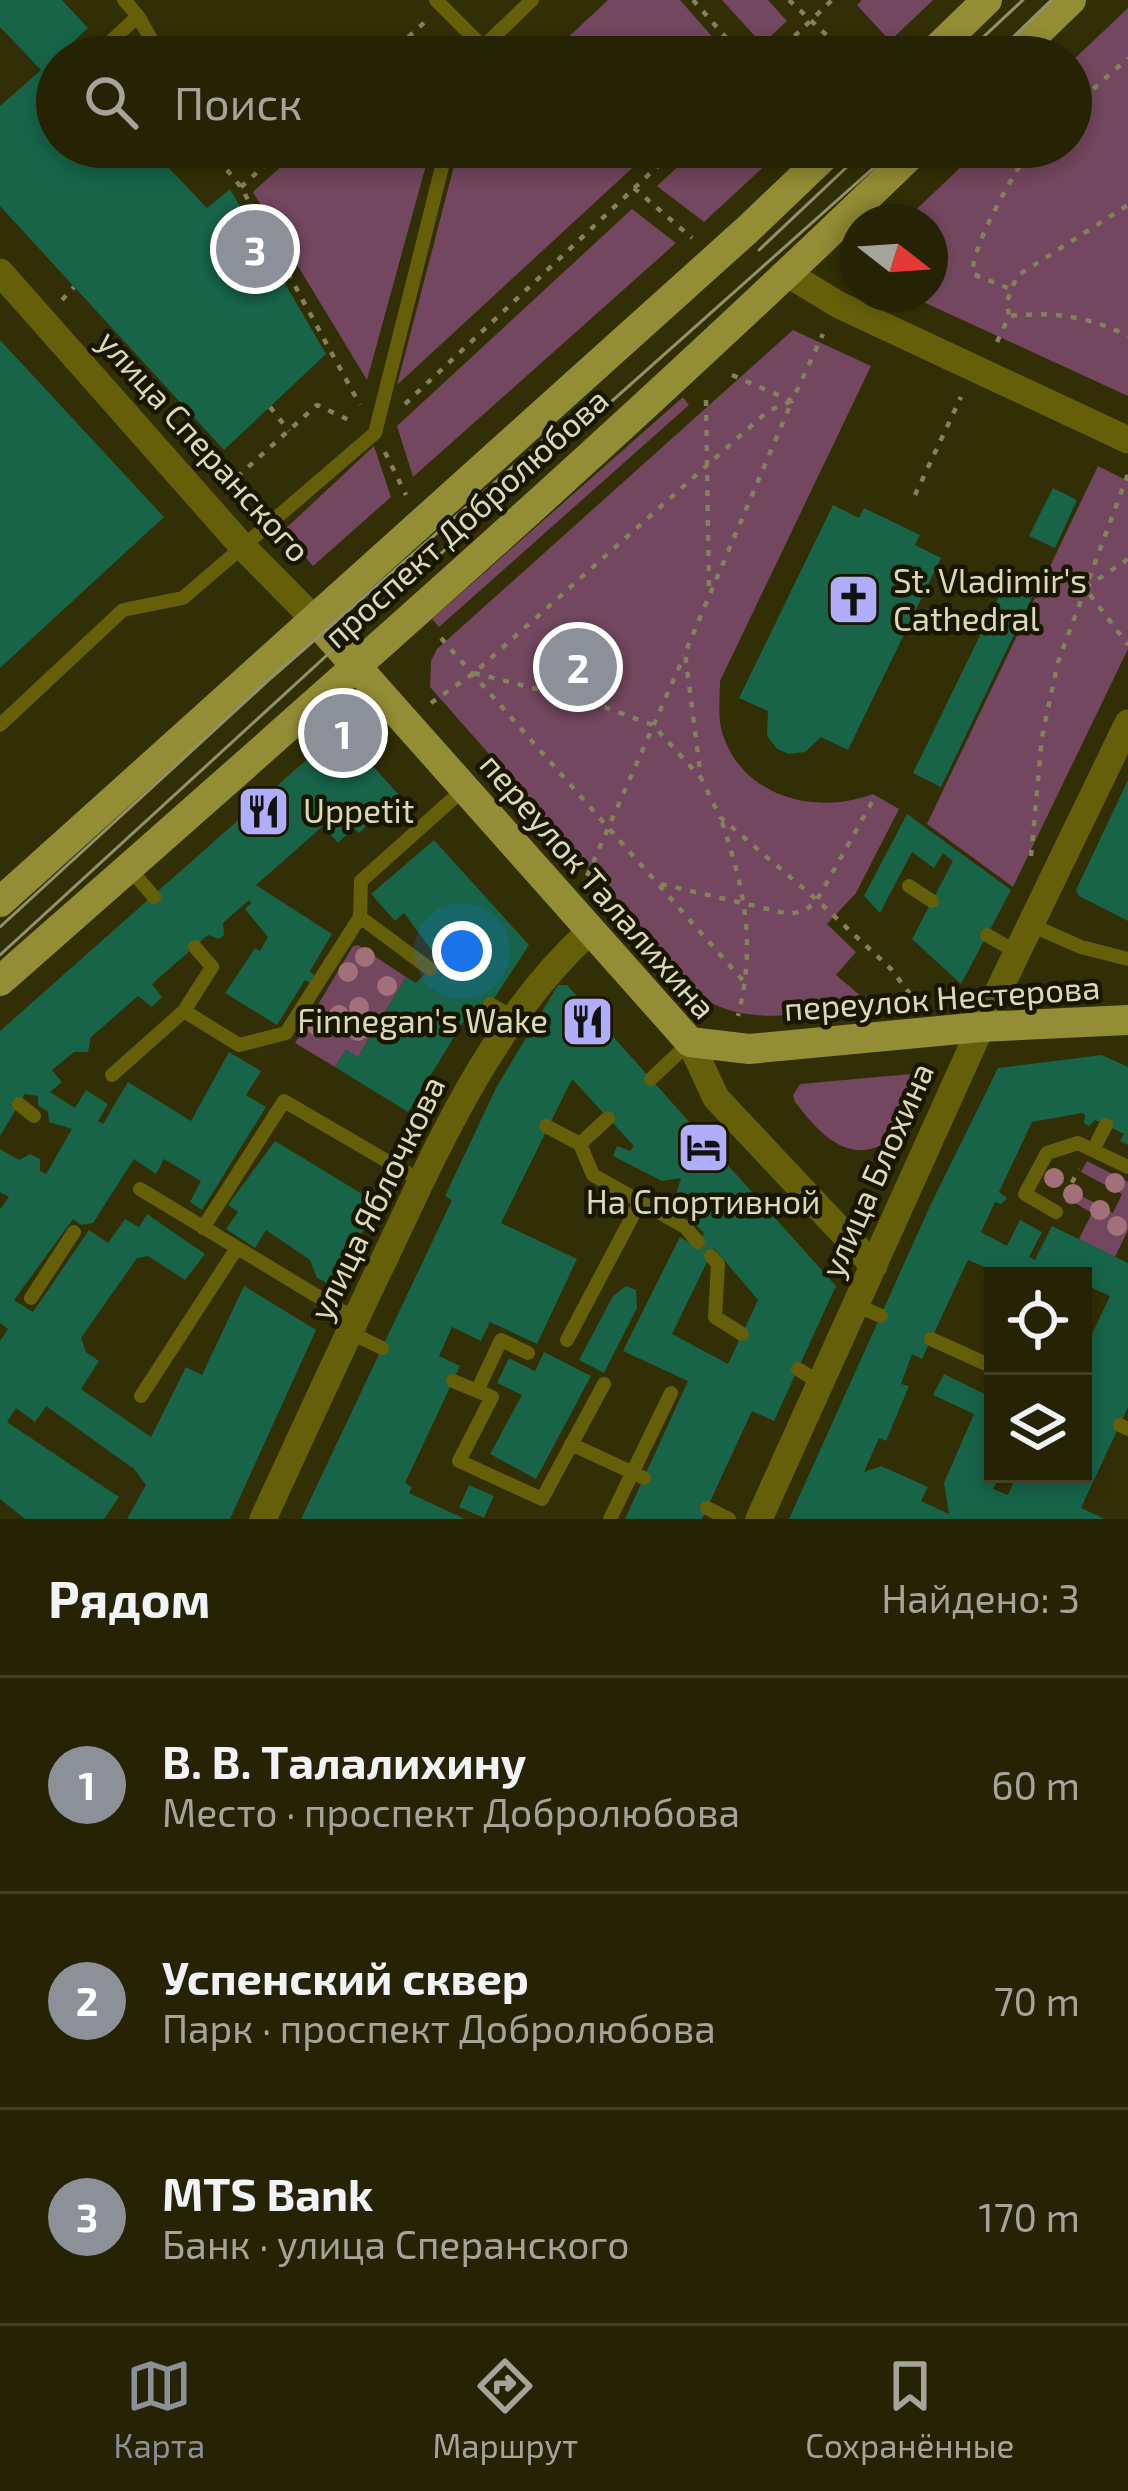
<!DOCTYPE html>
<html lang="ru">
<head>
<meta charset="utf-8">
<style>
  :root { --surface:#262204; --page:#322f13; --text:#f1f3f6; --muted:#a4a49a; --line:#423f26; --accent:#8c9099 }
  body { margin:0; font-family:"Exo 2",sans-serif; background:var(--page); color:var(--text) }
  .controls { position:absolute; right:36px; bottom:36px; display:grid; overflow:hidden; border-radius:0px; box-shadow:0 6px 18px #0003 }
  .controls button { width:108px; height:108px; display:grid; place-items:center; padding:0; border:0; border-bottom:3px solid var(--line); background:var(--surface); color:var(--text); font:60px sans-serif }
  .compass { position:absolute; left:840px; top:204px; width:108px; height:108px; border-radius:50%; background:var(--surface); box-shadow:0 6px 18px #0003; rotate:107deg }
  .you { position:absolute; left:462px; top:951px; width:42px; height:42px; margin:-30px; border:9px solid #fff; border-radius:50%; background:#1a73e8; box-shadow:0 0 0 18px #1a73e833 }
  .badge { display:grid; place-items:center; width:78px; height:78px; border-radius:50%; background:var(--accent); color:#fff; font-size:39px; font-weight:700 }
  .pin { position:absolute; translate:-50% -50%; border:6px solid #fff; box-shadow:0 3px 12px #0006 }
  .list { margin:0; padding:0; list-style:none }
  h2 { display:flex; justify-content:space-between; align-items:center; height:156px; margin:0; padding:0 48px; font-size:51px }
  h2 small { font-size:39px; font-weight:400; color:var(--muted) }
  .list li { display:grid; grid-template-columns:78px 1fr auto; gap:36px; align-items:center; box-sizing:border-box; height:216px; padding:0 48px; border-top:3px solid var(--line) }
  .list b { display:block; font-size:45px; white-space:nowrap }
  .list p { margin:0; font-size:39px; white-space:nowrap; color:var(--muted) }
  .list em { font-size:39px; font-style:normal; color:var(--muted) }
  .icon { flex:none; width:66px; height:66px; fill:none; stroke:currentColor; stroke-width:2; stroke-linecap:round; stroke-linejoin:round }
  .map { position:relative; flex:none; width:1128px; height:1519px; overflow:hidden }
  .search { position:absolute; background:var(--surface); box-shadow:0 6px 18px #0003; left:36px; right:36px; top:36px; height:132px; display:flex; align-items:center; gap:30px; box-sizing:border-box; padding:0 42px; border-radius:66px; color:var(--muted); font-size:45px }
  .sheet { height:804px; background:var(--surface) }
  nav { display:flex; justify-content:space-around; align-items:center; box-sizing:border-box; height:168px; border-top:3px solid var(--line); background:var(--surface); font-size:33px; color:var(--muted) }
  nav a { display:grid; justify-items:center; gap:6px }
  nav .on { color:var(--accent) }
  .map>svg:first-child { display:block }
  .green { fill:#72475f }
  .building { fill:#176449; fill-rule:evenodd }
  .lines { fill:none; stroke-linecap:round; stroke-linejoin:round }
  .path { stroke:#84815b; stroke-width:4.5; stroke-dasharray:6 9; stroke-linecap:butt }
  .service { stroke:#655f0a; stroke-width:14 }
  .minor { stroke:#655f0a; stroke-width:27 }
  .primary { stroke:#938d35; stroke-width:30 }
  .tram { stroke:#93906a; stroke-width:3 }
  .tree { fill:#a17078 }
  .labels { text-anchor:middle; stroke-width:9; stroke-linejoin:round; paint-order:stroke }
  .street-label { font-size:33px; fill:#dcdab6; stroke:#191600 }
  .poi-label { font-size:33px; fill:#dcdab6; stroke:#191600; text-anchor:start }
</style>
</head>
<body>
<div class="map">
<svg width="1128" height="1519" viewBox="0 0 1128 1519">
  <rect width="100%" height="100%" fill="#322e05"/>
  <path class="green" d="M608,0H680L730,57H547Z
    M722,0H768L787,21L762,44Z
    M862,0H933L890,41L857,5Z
    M1128,8V396L906,294H930V222H903L982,147H1071V62Z
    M303,147H431L367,380L253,192Z
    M459,147H655L397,385Z
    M699,147H782L783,149L704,222L657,186Z
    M632,209L676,243L413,477L397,426Z
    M793,330L871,366L720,681C720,695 718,714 721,728C739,797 814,816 873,794L899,809L856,893L827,924L856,952L836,975L861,996L857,1008C807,1012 752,1027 706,1000L430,687L431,661L437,649Z
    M683,397L689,405L439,627L432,619Z
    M374,446L391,497L313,566L283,531Z
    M1098,466L1128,481V649L1013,887L927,824Z
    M358,945L406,977L358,1057L346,1050L335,1067L295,1043L353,946Z
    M911,1074L923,1081C915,1120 881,1169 836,1143C820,1134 807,1117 795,1102L793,1095L800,1084Z
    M1087,1161L1128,1182V1230L1115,1257L1079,1239L1092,1213L1073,1202L1071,1205L1065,1202L1071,1190L1113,1213L1122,1194L1081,1172Z"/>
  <path class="building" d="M0,0H62L88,28L60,54L63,57H57V147H149L207,208L230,189L326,354L224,450L0,206V106L41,70L0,27Z
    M0,340L164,517L0,668Z
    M1053,488L1077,500L1055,548L1029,536Z
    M833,505L859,518L864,508L920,535L915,545L941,558L848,750L821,737L805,752L789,754L777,749L767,736L768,711L739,698Z
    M1007,580L1034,593L941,787L913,773Z
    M340,730L399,795L359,833L353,828L338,843L323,826L256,885L332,934L310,971L316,978L310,983L305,980L277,1025L225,993L255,948L260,951L268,937L245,909L251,903L249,900L223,923L224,935L219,939L208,935L152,984L162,997L152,1007L138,996L91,1037L88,1052H74L52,1070L62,1082L50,1092L75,1108L86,1090L108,1104L98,1121L103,1124L128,1082L191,1121L229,1052L261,1071L246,1095L266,1107L202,1210L190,1202L201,1181L164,1159L156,1174L134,1159L93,1223L81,1225L73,1219L14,1300L33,1312L89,1230L108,1243L125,1219L139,1227L147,1214L205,1254L185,1280L148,1256L137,1258L81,1338L86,1352L99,1361L81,1389L151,1437L186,1367L202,1375L244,1286L316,1330L230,1519H127L146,1485L134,1469L46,1406L35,1422L16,1408L7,1422L119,1497L104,1519H25L0,1499V1341L8,1329L0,1323V1209L9,1197L0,1192V1149L19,1160L30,1154L40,1159V1171L46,1174L72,1129L49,1122L48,1112L38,1105V1096L25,1094L0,1136V1031Z
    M1128,780V921L1079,896L1076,890Z
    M907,814L1011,890L961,984L912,939L953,861L943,853L934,868L912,852L880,913L864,896Z
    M434,840L529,945L482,1017L470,1011L408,1112L335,1067L346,1050L358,1057L406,977L416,983L442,956L436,949L433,952L404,913L395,921L371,894Z
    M558,985H567L836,1286L774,1421L752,1411L702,1519H625L688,1381L623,1351L680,1237L696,1246L704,1233L689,1218L694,1206L676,1194L681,1178L662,1181L613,1156L617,1146L630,1151L634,1146L572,1079L501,1223L577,1259L537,1344L490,1322L481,1341L452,1327L439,1356L460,1366L405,1483L412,1487L409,1493L465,1519H301L452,1200L445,1196L497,1086ZM714,1248L758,1300L728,1364L672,1334Z
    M1102,1055L1128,1067V1145L1120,1141L1124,1134L1095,1120L1089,1126L1084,1123L1085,1115L1082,1113L1032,1122L999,1192L1007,1198L1001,1204L995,1202L981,1232L1007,1246L1020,1220L1042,1232L1029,1257L1035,1260L1052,1226L1128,1263V1407L1081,1508L1105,1519H789L930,1206L998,1068ZM968,1260L1005,1276H1083V1284L1110,1296L1083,1353V1474H1027L1022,1483L1015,1479L1008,1495L993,1489L1000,1474H993V1398L944,1374L933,1395L974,1414L944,1483L949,1514L921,1501L928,1487L881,1466L864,1472L879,1438L886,1441L909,1386L901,1384L912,1354L922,1359Z
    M275,1141L377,1203L335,1287L317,1278L310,1260L266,1230L255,1248L226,1229L238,1212L228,1205Z
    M626,1286L636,1290L637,1308L604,1373L579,1360L613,1296Z
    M544,1352L591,1376L536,1479L490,1454L522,1395L497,1383L509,1358L535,1371Z
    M469,1485L494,1496L484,1518L459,1507Z"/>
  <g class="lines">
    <path class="path" d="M693,0L743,57
      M789,0L850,57
      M386,57L426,21
      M773,57L832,0
      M1071,109L1128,58
      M227,170L241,187L360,405
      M241,187L285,147
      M634,188L692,238
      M1008,288L973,274C969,250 1016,169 1032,147
      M62,300L74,287
      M1011,316C1053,311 1091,317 1128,336
      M997,342L1009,316L1007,301L1017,276L1128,205
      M732,375L792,401L823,334
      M706,400L709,592
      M405,404L678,147
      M270,407L289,431
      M385,452L406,495
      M226,487L317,405L353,422
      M915,495L961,397
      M1128,559L1085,588L1128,645
      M441,638L746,984
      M474,673L596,704L653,725L701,778
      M431,703L474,673L768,411L792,401L685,653L701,778L720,817L817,900L891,969L917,1003
      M722,822C745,892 756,943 738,1016
      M1031,856L1042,737L1058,662L1128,474
      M587,876L684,656
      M661,884L789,914L806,910L817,900L872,802
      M1065,1196L1079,1169"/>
    <path class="service" d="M124,0L138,16L161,57
      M436,0L483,47
      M94,57L138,16
      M479,57L483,47L532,0
      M210,147L214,153
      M0,725L123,610L183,598L375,433L447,147
      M130,869L154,897
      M909,886L932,901
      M1031,925L1081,947L1128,959
      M987,935L1018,953
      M430,969L360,917L361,881L465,788
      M490,1004L514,1018
      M184,1011L239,1045L286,1033L360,917
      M112,1075L184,1011L212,967L195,947
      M651,1079L690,1042
      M19,1104L34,1116
      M546,1126L580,1144L593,1175L685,1227L698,1242
      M580,1144L608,1118
      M1093,1150L1106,1125
      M140,1189L355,1319
      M1056,1212L1025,1194L1047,1153L1078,1143L1128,1167
      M203,1228L284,1101L421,1181
      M711,1256L718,1264L715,1317L742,1334
      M31,1298L74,1232
      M856,1305L881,1316
      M349,1332L382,1348
      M931,1339L993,1367
      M567,1340L640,1202
      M798,1369L820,1383
      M453,1381L492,1397L459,1461L542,1499L604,1384
      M477,1391L501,1340L528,1353
      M141,1396L237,1248
      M1120,1425L1128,1429
      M571,1444L644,1478
      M707,1508L729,1519
      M610,1519L671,1393"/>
    <path class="minor" d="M0,272L243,547L315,620
      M788,274L839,305L1128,440
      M690,1042L716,1098L874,1266
      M263,1519C305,1428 347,1336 391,1245C443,1134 498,1014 590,931
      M759,1519L981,1027L1128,723"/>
    <path class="primary" d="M928,57L987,0
      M1012,57L1071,0
      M315,620L690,1042L749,1049L981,1027L1128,1020
      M0,902L747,230L834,147
      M0,981C310,708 622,435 919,147"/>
    <path class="tram" d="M962,57L1023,0
      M993,57L1052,0
      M759,250L868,147
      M0,927L271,678L556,429
      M0,955L337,646L897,147"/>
  </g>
  <g class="tree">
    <circle cx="365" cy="957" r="10"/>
    <circle cx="348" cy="972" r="10"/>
    <circle cx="387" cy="986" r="10"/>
    <circle cx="359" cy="1007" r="10"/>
    <circle cx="339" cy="1015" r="10"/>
    <circle cx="317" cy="1026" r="10"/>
    <circle cx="358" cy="1031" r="10"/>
    <circle cx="1054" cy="1178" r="10"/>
    <circle cx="1115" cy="1183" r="10"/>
    <circle cx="1073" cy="1194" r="10"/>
    <circle cx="1100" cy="1210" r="10"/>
    <circle cx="1117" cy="1226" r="10"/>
  </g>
  <defs>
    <symbol id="church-square" viewBox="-11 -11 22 22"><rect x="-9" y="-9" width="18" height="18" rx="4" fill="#b0aefa" stroke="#191600"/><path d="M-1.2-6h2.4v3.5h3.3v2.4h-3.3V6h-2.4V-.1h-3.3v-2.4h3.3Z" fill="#111"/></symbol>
    <symbol id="restaurant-square" viewBox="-11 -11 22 22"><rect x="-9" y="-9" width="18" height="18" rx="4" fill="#b0aefa" stroke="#191600"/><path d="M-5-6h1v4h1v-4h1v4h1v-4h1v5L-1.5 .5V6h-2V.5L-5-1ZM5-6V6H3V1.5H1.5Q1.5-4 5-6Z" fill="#111"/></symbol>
    <symbol id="hotel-square" viewBox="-11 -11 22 22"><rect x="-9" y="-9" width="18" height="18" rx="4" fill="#b0aefa" stroke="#191600"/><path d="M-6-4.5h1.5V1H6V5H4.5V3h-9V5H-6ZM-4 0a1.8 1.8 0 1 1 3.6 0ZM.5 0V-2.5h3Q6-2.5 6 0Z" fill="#111"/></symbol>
  </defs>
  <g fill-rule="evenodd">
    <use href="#church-square" x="824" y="570" width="59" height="59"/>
    <use href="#restaurant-square" x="234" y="782" width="59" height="59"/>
    <use href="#restaurant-square" x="558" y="992" width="59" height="59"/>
    <use href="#hotel-square" x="674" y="1118" width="59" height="59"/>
  </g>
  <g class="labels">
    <g class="street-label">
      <text transform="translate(204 446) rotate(48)" y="12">улица Сперанского</text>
      <text transform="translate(466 518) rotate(-42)" y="12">проспект Добролюбова</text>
      <text transform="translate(598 886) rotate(49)" y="12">переулок Талалихина</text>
      <text transform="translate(942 998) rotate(-4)" y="12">переулок Нестерова</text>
      <text transform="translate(877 1170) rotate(-66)" y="12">улица Блохина</text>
      <text transform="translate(377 1198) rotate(-64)" y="12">улица Яблочкова</text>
    </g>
    <g class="poi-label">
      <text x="893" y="593">St. Vladimir's<tspan x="893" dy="38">Cathedral</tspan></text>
      <text x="303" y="823">Uppetit</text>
      <text x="548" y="1033" text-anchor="end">Finnegan's Wake</text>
      <text x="703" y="1214" text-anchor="middle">На Спортивной</text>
    </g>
  </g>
</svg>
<div class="controls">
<button><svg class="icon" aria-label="locate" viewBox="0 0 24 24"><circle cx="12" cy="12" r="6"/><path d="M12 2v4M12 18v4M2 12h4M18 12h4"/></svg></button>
<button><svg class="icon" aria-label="layers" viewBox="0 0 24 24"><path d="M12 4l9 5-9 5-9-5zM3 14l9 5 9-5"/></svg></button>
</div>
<svg class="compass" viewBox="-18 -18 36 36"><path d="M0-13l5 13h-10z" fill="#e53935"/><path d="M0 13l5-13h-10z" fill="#a4a49a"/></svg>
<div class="you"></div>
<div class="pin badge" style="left:343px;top:733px">1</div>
<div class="pin badge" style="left:578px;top:667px">2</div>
<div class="pin badge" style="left:255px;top:249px">3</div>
<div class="search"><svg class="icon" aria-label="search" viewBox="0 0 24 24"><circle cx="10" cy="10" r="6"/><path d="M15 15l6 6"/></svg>Поиск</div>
</div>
<section class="sheet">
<h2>Рядом<small>Найдено: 3</small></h2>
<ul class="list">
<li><span class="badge">1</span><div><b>В. В. Талалихину</b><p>Место · проспект Добролюбова</p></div><em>60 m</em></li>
<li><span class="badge">2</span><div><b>Успенский сквер</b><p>Парк · проспект Добролюбова</p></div><em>70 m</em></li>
<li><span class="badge">3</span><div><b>МТS Bank</b><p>Банк · улица Сперанского</p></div><em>170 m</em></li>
</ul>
</section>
<nav>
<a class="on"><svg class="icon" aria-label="map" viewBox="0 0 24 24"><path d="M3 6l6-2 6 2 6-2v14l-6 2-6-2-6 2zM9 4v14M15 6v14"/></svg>Карта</a>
<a><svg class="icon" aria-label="directions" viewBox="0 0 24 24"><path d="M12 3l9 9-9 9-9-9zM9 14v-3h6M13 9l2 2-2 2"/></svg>Маршрут</a>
<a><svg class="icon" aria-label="saved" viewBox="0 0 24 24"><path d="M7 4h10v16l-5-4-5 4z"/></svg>Сохранённые</a>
</nav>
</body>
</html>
